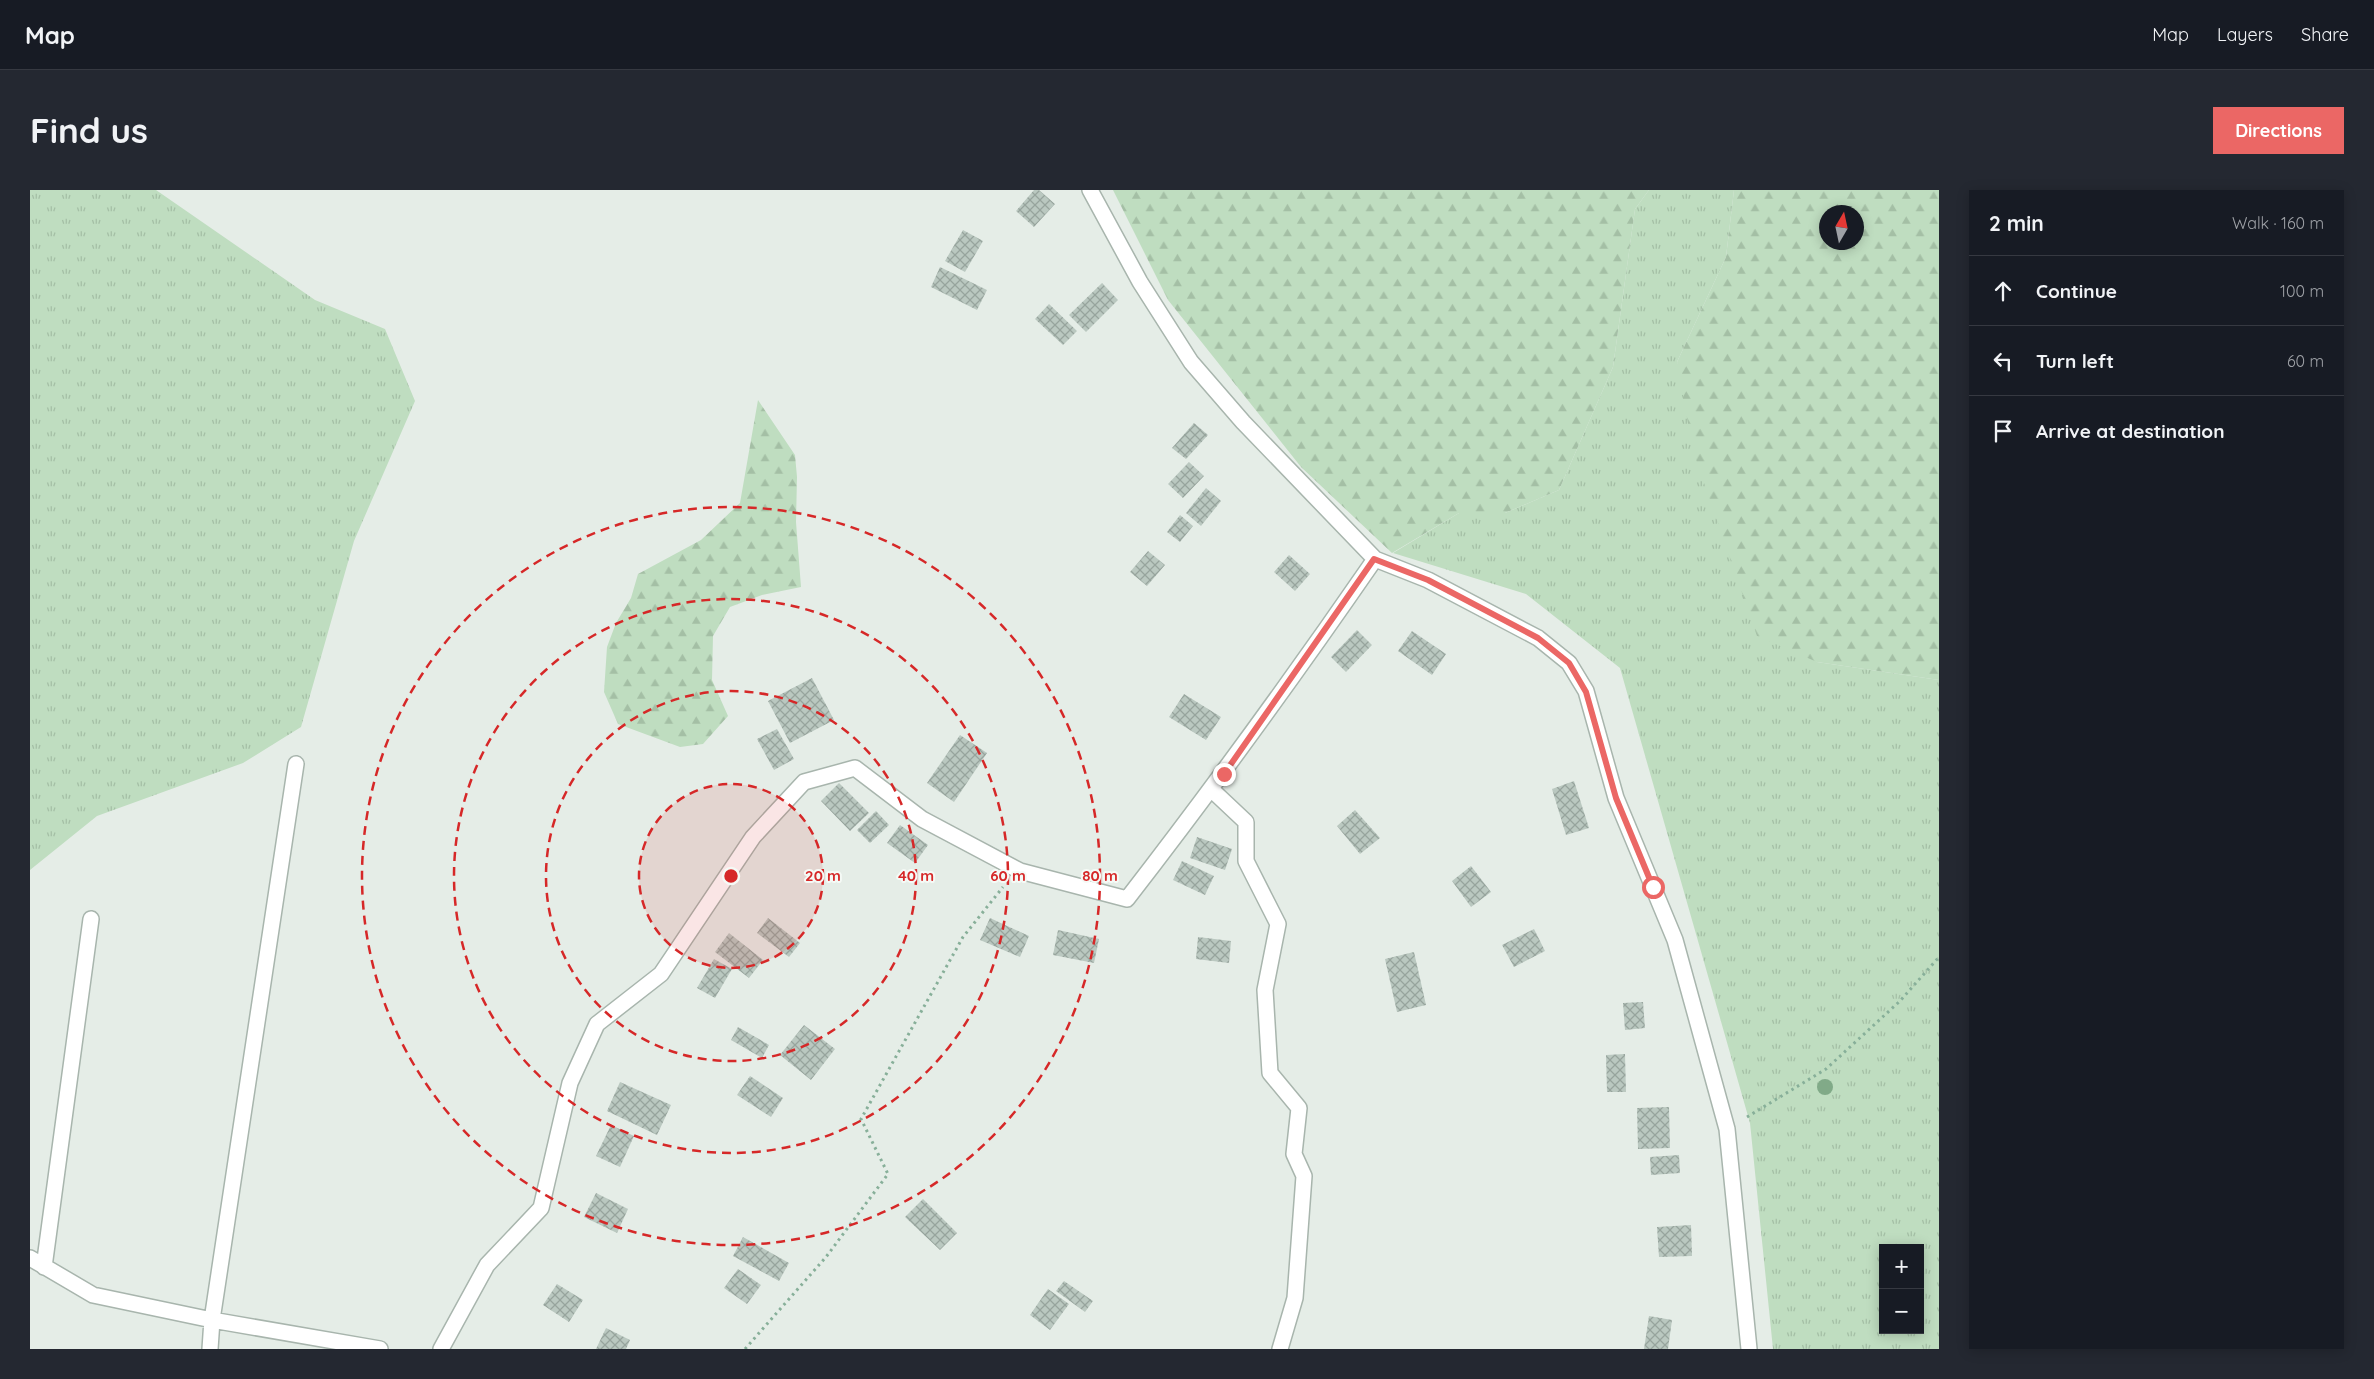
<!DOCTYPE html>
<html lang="en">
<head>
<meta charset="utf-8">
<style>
  :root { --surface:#171b24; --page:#242831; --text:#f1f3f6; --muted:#9ea1a6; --line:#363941; --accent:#eb6765 }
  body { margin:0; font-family:Quicksand,sans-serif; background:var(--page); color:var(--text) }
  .controls { position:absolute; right:15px; bottom:15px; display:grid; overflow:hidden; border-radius:0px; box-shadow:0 2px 12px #0003 }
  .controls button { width:45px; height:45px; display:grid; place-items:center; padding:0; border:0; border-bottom:1px solid var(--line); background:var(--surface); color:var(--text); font:25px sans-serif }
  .compass { position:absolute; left:1789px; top:15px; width:45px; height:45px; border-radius:50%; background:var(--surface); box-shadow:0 2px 12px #0003; rotate:9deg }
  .stop { position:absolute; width:15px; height:15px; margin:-11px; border:4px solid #eb6765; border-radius:50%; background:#fff }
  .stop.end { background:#eb6765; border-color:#fff; box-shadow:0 1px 5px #0008 }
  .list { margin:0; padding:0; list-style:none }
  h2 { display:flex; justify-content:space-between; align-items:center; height:65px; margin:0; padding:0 20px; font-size:21px }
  h2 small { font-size:16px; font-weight:400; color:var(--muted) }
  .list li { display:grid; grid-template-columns:32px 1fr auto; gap:15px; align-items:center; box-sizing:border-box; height:70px; padding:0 20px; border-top:1px solid var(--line) }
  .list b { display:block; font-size:19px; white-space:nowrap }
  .list em { font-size:16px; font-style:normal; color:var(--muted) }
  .icon { flex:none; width:28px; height:28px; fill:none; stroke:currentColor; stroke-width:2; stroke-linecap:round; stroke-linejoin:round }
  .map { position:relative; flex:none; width:1909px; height:1159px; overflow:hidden; border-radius:0px }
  header { display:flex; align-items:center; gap:30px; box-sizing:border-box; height:70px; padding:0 25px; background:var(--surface); border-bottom:1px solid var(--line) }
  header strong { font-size:24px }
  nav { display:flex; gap:28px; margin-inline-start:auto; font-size:18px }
  .intro { display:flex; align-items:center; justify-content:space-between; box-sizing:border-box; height:120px; padding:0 30px }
  h1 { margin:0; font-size:35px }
  .button { padding:12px 22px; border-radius:0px; background:var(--accent); color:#fff; font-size:18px; font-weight:700 }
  main { display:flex; gap:30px; padding:0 30px }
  aside { flex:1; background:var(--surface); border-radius:0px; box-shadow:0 2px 12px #0003 }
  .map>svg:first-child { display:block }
  .grass { fill:url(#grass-tufts); fill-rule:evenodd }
  .forest { fill:url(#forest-firs); fill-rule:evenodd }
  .building { fill:url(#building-cross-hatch) }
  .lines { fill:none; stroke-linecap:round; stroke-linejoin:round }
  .minor-casing { stroke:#a8b5ad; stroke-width:18 }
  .path { stroke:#87af99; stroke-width:3; stroke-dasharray:2.5 4; stroke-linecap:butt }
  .minor { stroke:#fff; stroke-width:15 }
  .tree { fill:#81aa88 }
  .route { stroke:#eb6765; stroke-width:6 }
  .ring { fill:none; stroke:#d62828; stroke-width:2.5; stroke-dasharray:9 6 }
  .centre { fill:#d62828; stroke:#f5faf6; stroke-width:2.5 }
  .ring-label { font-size:15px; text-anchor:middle; font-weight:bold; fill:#d62828; stroke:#f5faf6; stroke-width:4; stroke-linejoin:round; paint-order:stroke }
</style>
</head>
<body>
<header>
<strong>Map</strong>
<nav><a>Map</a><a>Layers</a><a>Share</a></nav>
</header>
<div class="intro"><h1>Find us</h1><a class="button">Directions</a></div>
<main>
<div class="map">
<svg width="1909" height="1159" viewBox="0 0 1909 1159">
  <defs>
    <pattern id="grass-tufts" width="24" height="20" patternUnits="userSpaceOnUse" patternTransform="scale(1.25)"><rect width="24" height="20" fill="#bfddc0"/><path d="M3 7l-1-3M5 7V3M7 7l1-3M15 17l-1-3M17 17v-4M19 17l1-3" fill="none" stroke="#a4bfa5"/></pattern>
    <pattern id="forest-firs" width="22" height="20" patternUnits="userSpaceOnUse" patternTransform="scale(1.25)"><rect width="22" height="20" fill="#bfddc0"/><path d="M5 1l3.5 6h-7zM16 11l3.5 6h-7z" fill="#a4bfa5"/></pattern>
    <pattern id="building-cross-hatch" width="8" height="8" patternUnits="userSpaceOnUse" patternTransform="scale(1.25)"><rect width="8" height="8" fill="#bac8c0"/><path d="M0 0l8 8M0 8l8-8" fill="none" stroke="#97a49d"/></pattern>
  </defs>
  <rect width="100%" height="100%" fill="#e5ede7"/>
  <path class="grass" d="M0,0H126L285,110L355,139L385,211L324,351L271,537L213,573L67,626L0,680Z
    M1619,0H1704L1696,67L1647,172L1787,472L1909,490V1159H1743L1720,933L1590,478L1496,404L1363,363L1429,323H1475L1529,300L1583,177L1605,19ZM1853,1058H1890V1140H1853Z"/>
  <path class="forest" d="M1083,0H1619L1605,19L1583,177L1529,300L1475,323H1429L1362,363L1271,277L1138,110Z
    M1704,0H1909V490L1787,472L1727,446L1663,261L1647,172L1696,67ZM1826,22V52H1796V22Z
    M728,210L765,265L767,287L766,332L771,397L732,405L700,417L683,446L682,490L698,526L673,554L650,557L588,534L574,502L577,457L586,433L601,408L608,384L671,350L710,313Z"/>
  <path class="building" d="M1004,0H1009L1025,14L1004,37L986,21Z
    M933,40L953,51L935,82L915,71Z
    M910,77L957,100L947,120L901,97Z
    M1072,93L1088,110L1056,142L1039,125Z
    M1019,114L1047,141L1033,155L1005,129Z
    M1164,233L1178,245L1156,269L1142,258Z
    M1159,272L1174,286L1153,308L1138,294Z
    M1176,298L1191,311L1171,336L1156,323Z
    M1150,325L1163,336L1150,352L1137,342Z
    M1118,361L1135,375L1117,396L1100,382Z
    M1259,365L1280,384L1265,401L1244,382Z
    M1327,440L1342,455L1316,482L1301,467Z
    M1382,441L1416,464L1402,485L1368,461Z
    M782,488L804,530L760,553L738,511Z
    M1154,504L1191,527L1176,550L1139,527Z
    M747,539L764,569L744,580L727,549Z
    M930,545L957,563L924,612L897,593Z
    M1544,591L1559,638L1536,645L1522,599Z
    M809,593L839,623L820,641L791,611Z
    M1325,620L1350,648L1330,664L1307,636Z
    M846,621L859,635L840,653L827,640Z
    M870,635L898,655L885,673L857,653Z
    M1167,647L1202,659L1195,680L1160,668Z
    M1152,671L1184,686L1175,705L1143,690Z
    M1441,676L1461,702L1441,717L1422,691Z
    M738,728L770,753L759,767L727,743Z
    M960,728L999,746L990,767L950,750Z
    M1504,739L1515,761L1484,777L1472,755Z
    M1028,740L1069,749L1064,773L1023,765Z
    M699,743L733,770L719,788L685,762Z
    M1168,747L1201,751L1199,773L1166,769Z
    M1384,762L1396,815L1367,822L1355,769Z
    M684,769L702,779L685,808L667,798Z
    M1613,812L1615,838L1595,840L1593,813Z
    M774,835L805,859L781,890L750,865Z
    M708,837L739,855L732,868L701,850Z
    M1595,864L1596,902H1577L1576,865Z
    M720,886L753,908L741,927L707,905Z
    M590,892L641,915L627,945L577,921Z
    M1639,917L1640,958L1608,959L1607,918Z
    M581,935L604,946L590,977L566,966Z
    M1649,965L1650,983L1621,985L1620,967Z
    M566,1003L598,1019L587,1043L554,1027Z
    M893,1009L927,1043L910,1060L875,1027Z
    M1661,1035L1662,1066L1629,1067L1627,1037Z
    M713,1047L759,1073L749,1091L703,1066Z
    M708,1079L731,1095L717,1114L694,1098Z
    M1034,1091L1063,1111L1055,1122L1026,1101Z
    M527,1094L553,1110L539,1132L513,1115Z
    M1018,1099L1039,1114L1020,1140L1000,1125Z
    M1619,1126L1642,1130L1638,1159H1614Z
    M576,1138L600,1150L596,1159H566Z"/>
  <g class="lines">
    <defs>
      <path id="minor" d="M1060,0L1110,92L1161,172L1213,232L1345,369L1398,390L1508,448L1539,473L1556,501L1586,608L1645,750L1697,939L1719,1159
        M1182,600L1216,632V671L1248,734L1235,800L1240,883L1269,918L1264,964L1274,986L1265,1108L1250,1159
        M0,1068L63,1105L182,1130L350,1159
        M14,1077L61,729
        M180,1159L182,1130L266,574
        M411,1159L457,1075L511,1018L540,893L567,834L631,784L723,647L774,592L825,578L892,629L990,681L1097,709C1183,598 1265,485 1345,369"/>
    </defs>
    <use href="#minor" class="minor-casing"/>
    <path class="path" d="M1717,927L1796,879L1870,811L1909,767
      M715,1159L796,1067L858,984L831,929L933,747L973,697"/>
    <use href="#minor" class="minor"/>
  </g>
  <circle class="tree" cx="1795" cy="897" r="8"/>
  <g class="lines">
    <path class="route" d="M1194,584L1344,369L1398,390L1508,448L1539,473L1556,502L1586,608L1623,697"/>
  </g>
  <circle cx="701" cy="686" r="92" fill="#d62828" fill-opacity=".12"/>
  <g class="ring">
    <circle cx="701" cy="686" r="92"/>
    <circle cx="701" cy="686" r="185"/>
    <circle cx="701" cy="686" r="277"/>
    <circle cx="701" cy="686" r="369"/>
  </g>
  <circle cx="701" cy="686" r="8" class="centre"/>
  <g class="ring-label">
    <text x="793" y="691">20 m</text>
    <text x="886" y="691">40 m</text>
    <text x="978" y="691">60 m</text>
    <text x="1070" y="691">80 m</text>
  </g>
</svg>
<div class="controls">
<button>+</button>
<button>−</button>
</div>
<svg class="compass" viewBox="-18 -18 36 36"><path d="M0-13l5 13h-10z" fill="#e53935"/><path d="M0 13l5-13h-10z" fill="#9ea1a6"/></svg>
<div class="stop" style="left:1623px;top:697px"></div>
<div class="stop end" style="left:1194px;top:584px"></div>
</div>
<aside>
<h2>2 min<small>Walk · 160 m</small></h2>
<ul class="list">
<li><svg class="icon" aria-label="ahead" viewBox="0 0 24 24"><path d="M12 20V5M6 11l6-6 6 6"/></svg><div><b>Continue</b></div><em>100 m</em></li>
<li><svg class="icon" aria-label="left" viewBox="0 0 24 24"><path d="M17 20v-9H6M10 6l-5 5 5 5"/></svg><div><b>Turn left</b></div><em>60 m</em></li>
<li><svg class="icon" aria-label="arrive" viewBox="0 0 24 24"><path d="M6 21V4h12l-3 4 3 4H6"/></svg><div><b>Arrive at destination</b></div></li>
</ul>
</aside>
</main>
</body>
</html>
